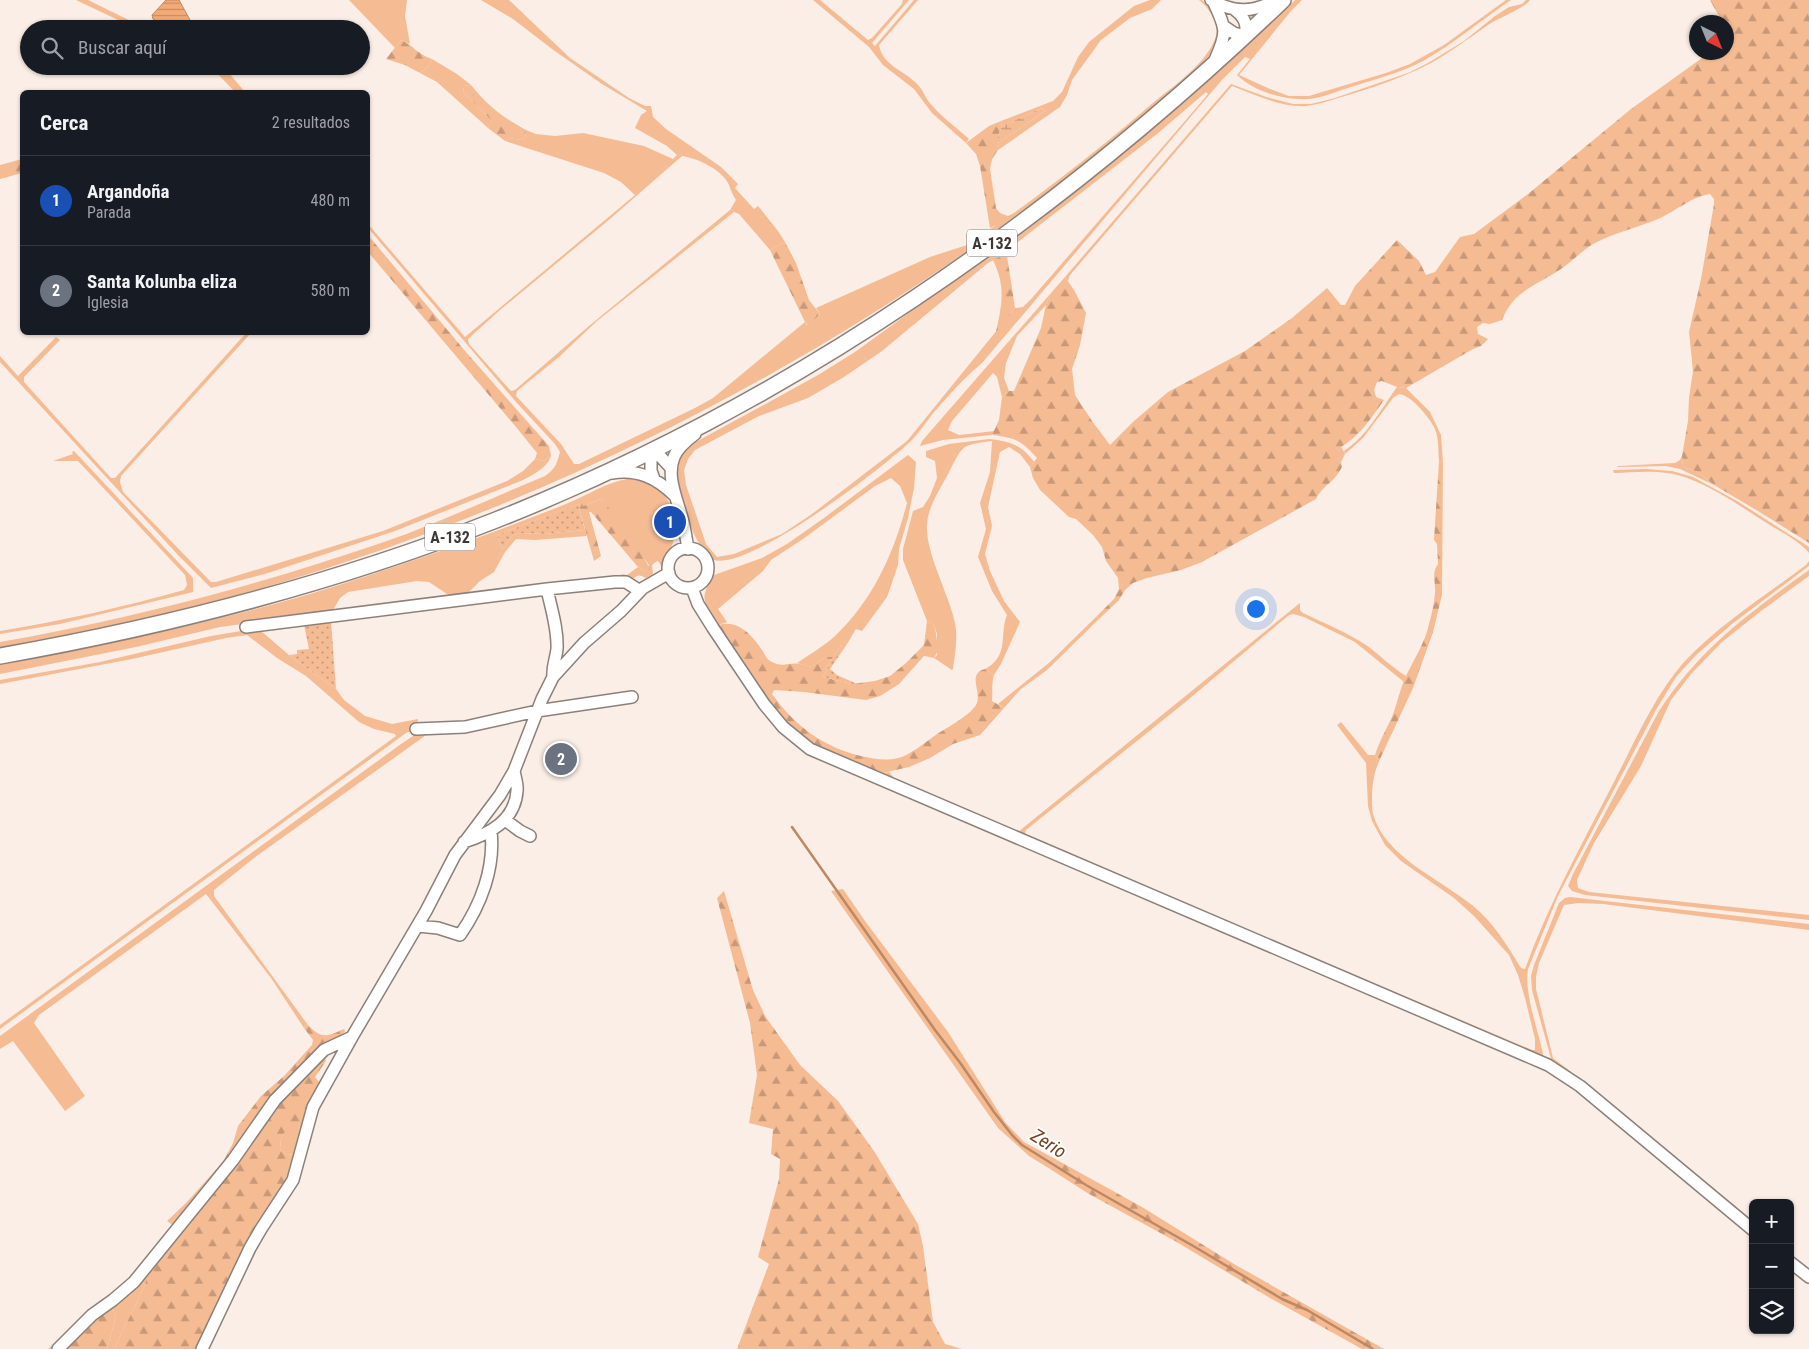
<!DOCTYPE html>
<html lang="es">
<head>
<meta charset="utf-8">
<style>
  :root { --surface:#171b24; --page:#242831; --text:#f1f3f6; --muted:#9ea1a6; --line:#363941; --accent:#9aade1 }
  body { margin:0; font-family:"Roboto Condensed",sans-serif; background:var(--page); color:var(--text) }
  .controls { position:absolute; right:15px; bottom:15px; display:grid; overflow:hidden; border-radius:8px; box-shadow:0 1px 4px #0004 }
  .controls button { width:45px; height:45px; display:grid; place-items:center; padding:0; border:0; border-bottom:1px solid var(--line); background:var(--surface); color:var(--text); font:25px sans-serif }
  .compass { position:absolute; left:1689px; top:15px; width:45px; height:45px; border-radius:50%; background:var(--surface); box-shadow:0 1px 4px #0004; rotate:137deg }
  .you { position:absolute; left:1255px; top:608px; width:18px; height:18px; margin:-12px; border:4px solid #fff; border-radius:50%; background:#1a73e8; box-shadow:0 0 0 8px #1a73e833 }
  .badge { display:grid; place-items:center; width:32px; height:32px; border-radius:50%; background:var(--accent); color:#fff; font-size:16px; font-weight:700 }
  .pin { position:absolute; translate:-50% -50%; border:2px solid #fff; box-shadow:0 1px 5px #0006 }
  .list { margin:0; padding:0; list-style:none }
  h2 { display:flex; justify-content:space-between; align-items:center; height:65px; margin:0; padding:0 20px; font-size:21px }
  h2 small { font-size:16px; font-weight:400; color:var(--muted) }
  .list li { display:grid; grid-template-columns:32px 1fr auto; gap:15px; align-items:center; box-sizing:border-box; height:90px; padding:0 20px; border-top:1px solid var(--line) }
  .list b { display:block; font-size:19px; white-space:nowrap }
  .list p { margin:0; font-size:16px; white-space:nowrap; color:var(--muted) }
  .list em { font-size:16px; font-style:normal; color:var(--muted) }
  .icon { flex:none; width:28px; height:28px; fill:none; stroke:currentColor; stroke-width:2; stroke-linecap:round; stroke-linejoin:round }
  .map { position:relative; flex:none; width:1809px; height:1349px; overflow:hidden }
  .search { position:absolute; background:var(--surface); box-shadow:0 1px 4px #0004; left:20px; top:20px; width:350px; height:55px; display:flex; align-items:center; gap:12px; box-sizing:border-box; padding:0 18px; border-radius:28px; color:var(--muted); font-size:19px }
  .panel { position:absolute; background:var(--surface); box-shadow:0 1px 4px #0004; left:20px; top:90px; width:350px; height:245px; border-radius:8px }
  .map>svg:first-child { display:block }
  .grass { fill:#f5bb93; fill-rule:evenodd }
  .forest { fill:url(#forest-firs) }
  .wetland { fill:url(#wetland-marsh) }
  .garden { fill:url(#garden-dots) }
  .water { fill:url(#water-rules); stroke:#be8862 }
  .lines { fill:none; stroke-linecap:round; stroke-linejoin:round }
  .stream { stroke:#be8862; stroke-width:2.5 }
  .minor-casing { stroke:#8c817a; stroke-width:14 }
  .major-casing { stroke:#8c817a; stroke-width:18 }
  .minor { stroke:#fff; stroke-width:11 }
  .major { stroke:#fff; stroke-width:15 }
  .labels { text-anchor:middle; stroke-width:4; stroke-linejoin:round; paint-order:stroke }
  .shield { fill:#fff; stroke:#777472; stroke-width:1 }
  .shield-label { font-size:16px; font-weight:bold; fill:#3d3835 }
  .water-label { font-size:19px; font-style:italic; fill:#75441f; stroke:#fff }
</style>
</head>
<body>
<div class="map">
<svg width="1809" height="1349" viewBox="0 0 1809 1349">
  <defs>
    <pattern id="forest-firs" width="22" height="20" patternUnits="userSpaceOnUse" patternTransform="scale(1.25)"><rect width="22" height="20" fill="#f5bb93"/><path d="M5 1l3.5 6h-7zM16 11l3.5 6h-7z" fill="#c89979"/></pattern>
    <pattern id="wetland-marsh" width="20" height="14" patternUnits="userSpaceOnUse" patternTransform="scale(1.25)"><rect width="20" height="14" fill="#f5bb93"/><path d="M1 5h8M5 5V1M11 12h8M15 12V8" fill="none" stroke="#c89979"/></pattern>
    <pattern id="garden-dots" width="8" height="8" patternUnits="userSpaceOnUse" patternTransform="scale(1.25)"><rect width="8" height="8" fill="#f5bb93"/><path d="M2 2h.1M6 6h.1" fill="none" stroke="#c89979" stroke-width="1.8" stroke-linecap="round"/></pattern>
    <pattern id="water-rules" width="6" height="5" patternUnits="userSpaceOnUse" patternTransform="scale(1.25)"><rect width="6" height="5" fill="#f5aa75"/><path d="M0 2.5h6" fill="none" stroke="#c88b61"/></pattern>
  </defs>
  <rect width="100%" height="100%" fill="#faeee6"/>
  <path class="grass" d="M76,0H88L147,29H137Z
    M349,0H407L405,16L410,44L401,40L395,48Z
    M481,0H509L570,58L629,98L645,106H651L653,117L666,129L721,167L738,184L735,188L754,209L758,206L778,231L785,242L770,250L739,214L734,212L597,321L559,357L517,391L516,396L561,444L574,464H579L695,408L713,398L805,322L807,325L820,314L816,308L930,257L967,245L996,225V208L1000,213L1008,216L1014,213C1062,178 1109,141 1154,102C1174,86 1209,61 1216,36C1219,22 1209,8 1199,0H1202C1215,12 1223,26 1216,45C1210,65 1153,108 1134,124C1085,166 1033,204 980,242C766,393 525,510 273,585C183,611 92,631 0,649V642C130,619 259,585 384,542C439,523 491,498 545,476C555,469 557,464 560,452L555,444L516,402L368,228V224L465,337L635,195L621,182L604,173L505,141L510,138L517,140L525,138L526,130L536,134L555,136L583,133L644,146L673,159L677,155L667,146L635,128L641,115L647,111L602,84L552,49L513,19ZM682,156C697,158 723,170 729,185C731,191 733,195 736,200L730,210L589,326L515,390L511,391L469,344L468,339L500,310L610,219Z
    M813,0H820L868,40L872,38L902,4L903,0H909L872,43L875,46L914,0H918L879,45C883,67 905,70 918,85C923,90 925,97 929,102C940,116 956,127 969,139L966,143L932,113L914,89L883,65L869,47Z
    M1150,0H1161L1152,9L1130,18L1101,40L1072,80L1067,95L1060,107L998,150L997,144L1045,111L1042,108L1002,126L1001,121L1053,101L1062,92L1078,57L1089,42L1134,6Z
    M1295,0H1302L1291,11L1239,75L1270,89L1289,96H1309L1339,87L1386,73L1410,64L1444,45L1506,0H1511C1481,20 1455,43 1423,61C1400,73 1373,80 1348,88C1335,92 1321,98 1308,99C1285,101 1253,91 1237,75L1250,59L1245,57L1221,81L982,363C964,378 949,395 934,412C926,422 919,433 910,442C881,469 749,571 713,560C708,552 700,547 696,538C691,529 689,518 686,508C677,483 669,464 692,444L771,401L818,375L855,352L1023,230L1098,174L1168,116L1216,74ZM1206,92L1208,94L1204,99L1032,298L1023,307L1015,308L907,441L812,514L782,534L734,554L717,557L706,544L686,485L684,470L688,459L695,450L759,416L808,398L844,377L882,351L988,263L1003,255L1007,256L1014,245L1157,134Z
    M1526,0H1530C1525,8 1498,18 1488,25C1469,38 1451,52 1431,63C1402,78 1370,89 1338,98C1325,102 1311,107 1298,106C1276,105 1253,94 1232,86L1070,275L1068,281L1065,277L1231,84L1266,97L1293,104H1311L1335,98L1408,73L1428,63L1464,41L1495,16L1509,7L1522,4Z
    M432,59L457,74L471,85L463,86L464,93L492,121L488,128L437,82L420,73L428,67Z
    M210,66H223L245,92H235Z
    M1051,293L1046,305L1017,336L1006,363L1004,378L1009,391L1002,397L997,377L993,373L952,421L948,430L959,435L995,431L992,435L943,440L920,446L922,441Z
    M246,333H251L121,476L120,482L123,492L211,582H216L383,531L507,481L523,471L535,459L543,461L551,456C547,468 534,474 523,480L395,531L268,573L211,588L178,555L0,362V356L18,376L56,337L60,340L24,377V382L111,478H115Z
    M1397,387L1406,388L1430,412L1441,435L1443,463L1439,461C1438,451 1439,439 1435,429C1430,418 1411,395 1399,394L1393,398L1363,438L1345,454L1344,451C1367,436 1381,409 1397,387Z
    M989,439C1009,441 1022,445 1034,462L1030,467L1020,454L1009,447L1000,452L988,507L992,526L985,554L990,571L1004,601L1020,622L1001,664L994,675L985,669C1010,656 999,634 1007,615L992,591L978,557L986,529L980,503L990,472L992,441C959,445 963,446 948,474C940,489 928,507 927,524C925,553 949,594 955,623C958,638 955,654 953,669L952,670L934,658L937,655V634L934,625L927,621L903,560V549L913,511L923,507L930,496L937,478L935,461L926,457V451L949,444Z
    M74,451L193,578V592L60,624L0,634V631C62,621 123,607 184,590L187,585L185,575L78,461H53L73,454L72,452Z
    M908,455L916,462L914,488L908,518L899,549L898,565L887,597L862,631L856,629L847,644L844,642L833,657H825L811,667L797,663C810,654 824,646 835,636C873,600 894,553 907,503L900,486L891,478L875,486L803,539L771,560L763,571L718,609L727,622L718,625C704,601 698,600 714,575L762,558L787,544L824,518Z
    M1682,456L1683,467L1698,472L1714,485L1680,469L1666,466L1617,467L1618,466L1675,463L1680,460Z
    M1646,469L1672,471L1693,477L1737,501L1806,545L1809,547V553C1798,540 1779,531 1765,522C1740,506 1715,488 1687,478C1664,469 1638,472 1614,473L1613,470Z
    M636,478L659,487L670,504L668,505C675,535 679,539 661,566L659,562L657,561L652,565L653,574L646,578C640,575 637,574 633,580L620,577L622,574L627,575L638,567L645,571L649,565L601,499L583,506L581,503L497,535L502,549L513,535L520,533L544,534L585,530L587,536L535,540L516,539L505,552L494,572L480,581L468,593L455,596L447,594L429,582L417,581L348,592L340,598L332,612L220,627L136,647L0,674V664C124,641 248,616 367,576C433,554 501,530 566,504C591,494 608,480 636,478Z
    M1809,561V566L1732,624L1696,655L1676,677L1657,708L1558,896L1528,969C1524,994 1538,1029 1543,1054L1541,1057L878,774L889,772L895,779L1018,832L1300,603V610L1303,613C1324,623 1346,632 1366,645C1380,655 1391,667 1406,676L1404,682L1355,642L1304,617L1293,614L1289,615L1183,704L1026,830L1025,834L1083,860L1532,1050H1535V1039L1525,998L1518,975L1509,955L1474,916L1454,898L1401,861L1385,845L1372,821L1368,806L1366,763L1337,725L1341,722L1368,755H1375L1380,759C1374,772 1372,784 1372,799C1372,804 1372,810 1373,814C1385,857 1440,879 1472,905C1493,922 1507,945 1521,968L1525,969C1549,903 1583,842 1615,780C1635,741 1655,695 1684,662C1720,624 1765,596 1806,565Z
    M1809,570V576L1761,611L1722,642L1691,674L1671,700L1641,766L1594,843L1577,880L1578,888L1589,892L1809,915V920L1585,895L1572,891L1568,886L1573,874L1659,711C1700,648 1749,613 1809,570Z
    M1097,616L1099,619L1047,670L1021,689L1004,708L998,704L1050,662Z
    M241,631H261L289,655L336,689L344,700L365,716L392,724L418,719L417,725L419,727L406,733L0,1029V1025L396,736L395,734L374,729L359,722L306,676L277,658L247,635L226,638L132,659L0,684V680L100,662L211,636Z
    M429,733L258,855L214,890V896L308,1025L304,1028L271,978L206,894L39,1015L34,1023L85,1096L65,1111L13,1041L0,1049V1036L401,744L416,734Z
    M843,889L865,921L948,1032L1005,1122L1024,1142L1057,1160L1050,1169L1029,1156L998,1128L831,891Z
    M1570,897L1809,924V930L1603,904L1578,903L1564,905L1539,963L1536,977V989L1553,1058L1587,1084L1745,1214L1753,1221V1227L1552,1062L1532,990L1531,976L1534,965L1559,903L1565,898Z
    M285,1132H300L296,1154L287,1155L280,1149L281,1138Z
    M147,1274L145,1285L114,1349H107L116,1316L111,1306Z"/>
  <path class="forest" d="M1710,0H1809V543L1758,511L1714,485L1698,472L1683,467L1682,456L1688,421L1689,398L1693,371L1689,332L1701,279L1714,204V199L1710,194C1691,197 1676,211 1658,219C1639,227 1617,232 1597,242C1584,248 1573,261 1561,269C1536,286 1514,290 1502,320L1490,324L1483,323L1477,327L1478,334L1488,339L1481,346L1473,349L1406,388L1397,387L1382,381L1377,382L1374,390L1376,397L1384,400C1371,418 1360,436 1341,447L1345,454L1341,462L1342,467C1334,483 1323,485 1316,499L1202,562L1181,570L1147,578L1133,583L1125,590L1119,600L1099,619L1097,616L1114,599L1119,589L1118,578L1106,561L1102,547L1093,535L1076,519L1069,517L1040,490L1033,478L1030,467L1037,458C1021,440 1016,438 992,435L999,420L1002,397L1009,391H1014L1041,328L1046,305L1051,293L1065,277L1074,290L1086,313L1080,345L1072,369L1075,395L1092,421L1110,445L1134,421L1168,392L1245,351L1292,318L1327,288L1341,305H1345L1355,286L1397,240L1419,261L1426,275L1435,272L1460,237L1474,234L1528,194L1631,109L1709,53L1726,52L1727,40L1729,38L1727,32L1726,22H1722Z
    M401,40C414,46 417,54 432,59L428,67L420,73L405,65L386,59Z
    M471,85C488,106 502,117 526,130L525,138L517,140L510,138L505,141L488,128L492,121L464,93L463,86Z
    M1001,121L1002,126L997,139L998,150L992,159L990,169L996,208V225L990,228L980,166L976,154L966,143L989,126Z
    M22,159V173L0,179V165Z
    M368,235L465,351L549,446L551,456L543,461L535,459L537,453L516,427L368,252Z
    M785,242L796,263L809,300L820,314L808,325L805,322L770,250Z
    M1003,255L1007,256L1015,308L996,332C1002,304 1006,287 993,260Z
    M1439,461L1443,463L1442,595L1433,632L1413,688L1380,759L1375,755C1379,742 1386,730 1392,717C1397,704 1400,689 1406,676C1414,659 1425,643 1429,624C1432,614 1434,603 1435,593C1436,583 1431,573 1438,564L1437,544L1434,540Z
    M601,499L644,550L643,556L650,569L645,571L638,567L591,512H589L601,556L594,561L578,504L582,502L583,506Z
    M927,621L934,625C937,634 936,641 939,649L934,658L924,656L899,684L880,696L866,700L804,692L774,690L772,694C795,726 823,747 861,756C874,759 885,761 898,758C909,756 927,741 937,734C947,728 970,715 976,705C983,693 966,674 985,669L994,675C991,684 993,691 992,701L1004,708L980,735L953,744L930,758L909,767L878,774L813,747L780,719L733,652L718,625C738,619 752,635 762,650C765,655 767,660 772,662C784,668 789,662 799,664C803,664 807,666 811,667L825,657H833L823,677L852,684L875,681L890,676L906,663L924,645Z
    M724,891L753,990L765,1016L800,1065L838,1101L874,1151L918,1224L923,1246L933,1322L945,1344L962,1349H737L769,1264L758,1257L779,1179L780,1159L771,1154L773,1129L749,1123L757,1075L750,1023L717,898Z
    M308,1025C322,1039 326,1037 344,1029L345,1032L322,1048L175,1227L167,1221L186,1203L223,1162L233,1143L238,1126L261,1096L284,1076L312,1045L313,1040L304,1028Z
    M324,1055L326,1061L315,1077L320,1083L300,1132H285L281,1138L280,1149L287,1155L296,1154V1163L198,1349H114L145,1285L147,1274L283,1097Z
    M1057,1160L1142,1207L1234,1264L1384,1349H1362L1270,1298L1175,1241L1089,1194L1050,1169Z
    M111,1306L116,1316L107,1349H48L68,1331Z"/>
  <path class="wetland" d="M1042,108L1045,111L997,144V139L1002,126Z"/>
  <path class="garden" d="M578,504L585,530L544,534L520,533L513,535L502,549L497,535Z
    M331,621L336,689L289,655L297,654V650L309,649L304,625Z
    M844,642L847,644L830,669L837,675L857,684H852L823,677L833,657Z"/>
  <path class="water" d="M166,0H179L195,29H169L153,19L152,15Z"/>
  <g class="lines">
    <path class="stream" d="M792,827L935,1030L961,1064L994,1112L1012,1135L1022,1145L1086,1185L1195,1247L1282,1299L1307,1310L1373,1349"/>
    <defs>
      <path id="minor" d="M1211,0C1234,13 1253,13 1276,0
        M1213,1C1226,29 1228,31 1215,60
        M1225,27L1234,33L1245,36C1248,24 1244,17 1235,10
        M612,473C637,469 656,477 675,496
        M654,479L651,471V450L659,455L671,468
        M668 568a20 20 0 1 1 40 0a20 20 0 1 1-40 0Z
        M688,549C686,538 685,528 682,518C677,499 666,476 674,457C678,447 687,440 695,434
        M692,588L698,604L713,628L764,704L783,727L810,749L1548,1065L1580,1086L1753,1230
        M547,589C551,608 558,629 557,649C556,659 552,666 553,677
        M246,627L547,589L615,582H626L640,591
        M416,729L465,727L537,711L632,697
        M505,820L520,831L530,836
        M464,842C489,834 515,821 517,791C518,785 515,777 514,771
        M418,926L438,928L460,935C481,905 495,868 491,831
        M1790,1262L1809,1277
        M58,1349L92,1315L113,1300L134,1282L233,1160L275,1100L324,1050L352,1037
        M202,1349L250,1248L261,1229L293,1180L313,1107L352,1037L426,911L455,855L500,795L514,771L542,699L553,677L584,643L621,611L643,588L669,573"/>
      <path id="major" d="M0,656C169,626 336,583 496,520C790,404 1056,218 1283,0"/>
    </defs>
    <use href="#minor" class="minor-casing"/>
    <use href="#major" class="major-casing"/>
    <use href="#minor" class="minor"/>
    <use href="#major" class="major"/>
  </g>
  <g class="labels">
    <g class="shield">
      <rect x="967" y="229.5" width="50" height="27" rx="4"/>
      <rect x="425" y="523.5" width="50" height="27" rx="4"/>
    </g>
    <g class="shield-label">
      <text x="992" y="249">A-132</text>
      <text x="450" y="543">A-132</text>
    </g>
    <g class="water-label">
      <text transform="translate(1049 1143) rotate(32)" y="7">Zerio</text>
    </g>
  </g>
</svg>
<div class="controls">
<button>+</button>
<button>−</button>
<button><svg class="icon" aria-label="layers" viewBox="0 0 24 24"><path d="M12 4l9 5-9 5-9-5zM3 14l9 5 9-5"/></svg></button>
</div>
<svg class="compass" viewBox="-18 -18 36 36"><path d="M0-13l5 13h-10z" fill="#e53935"/><path d="M0 13l5-13h-10z" fill="#9ea1a6"/></svg>
<div class="you"></div>
<div class="pin badge" style="left:670px;top:522px;background:#1a4fb4">1</div>
<div class="pin badge" style="left:561px;top:759px;background:#6b7280">2</div>
<div class="search"><svg class="icon" aria-label="search" viewBox="0 0 24 24"><circle cx="10" cy="10" r="6"/><path d="M15 15l6 6"/></svg>Buscar aquí</div>
<section class="panel">
<h2>Cerca<small>2 resultados</small></h2>
<ul class="list">
<li><span class="badge" style="background:#1a4fb4">1</span><div><b>Argandoña</b><p>Parada</p></div><em>480 m</em></li>
<li><span class="badge" style="background:#6b7280">2</span><div><b>Santa Kolunba eliza</b><p>Iglesia</p></div><em>580 m</em></li>
</ul>
</section>
</div>
</body>
</html>
